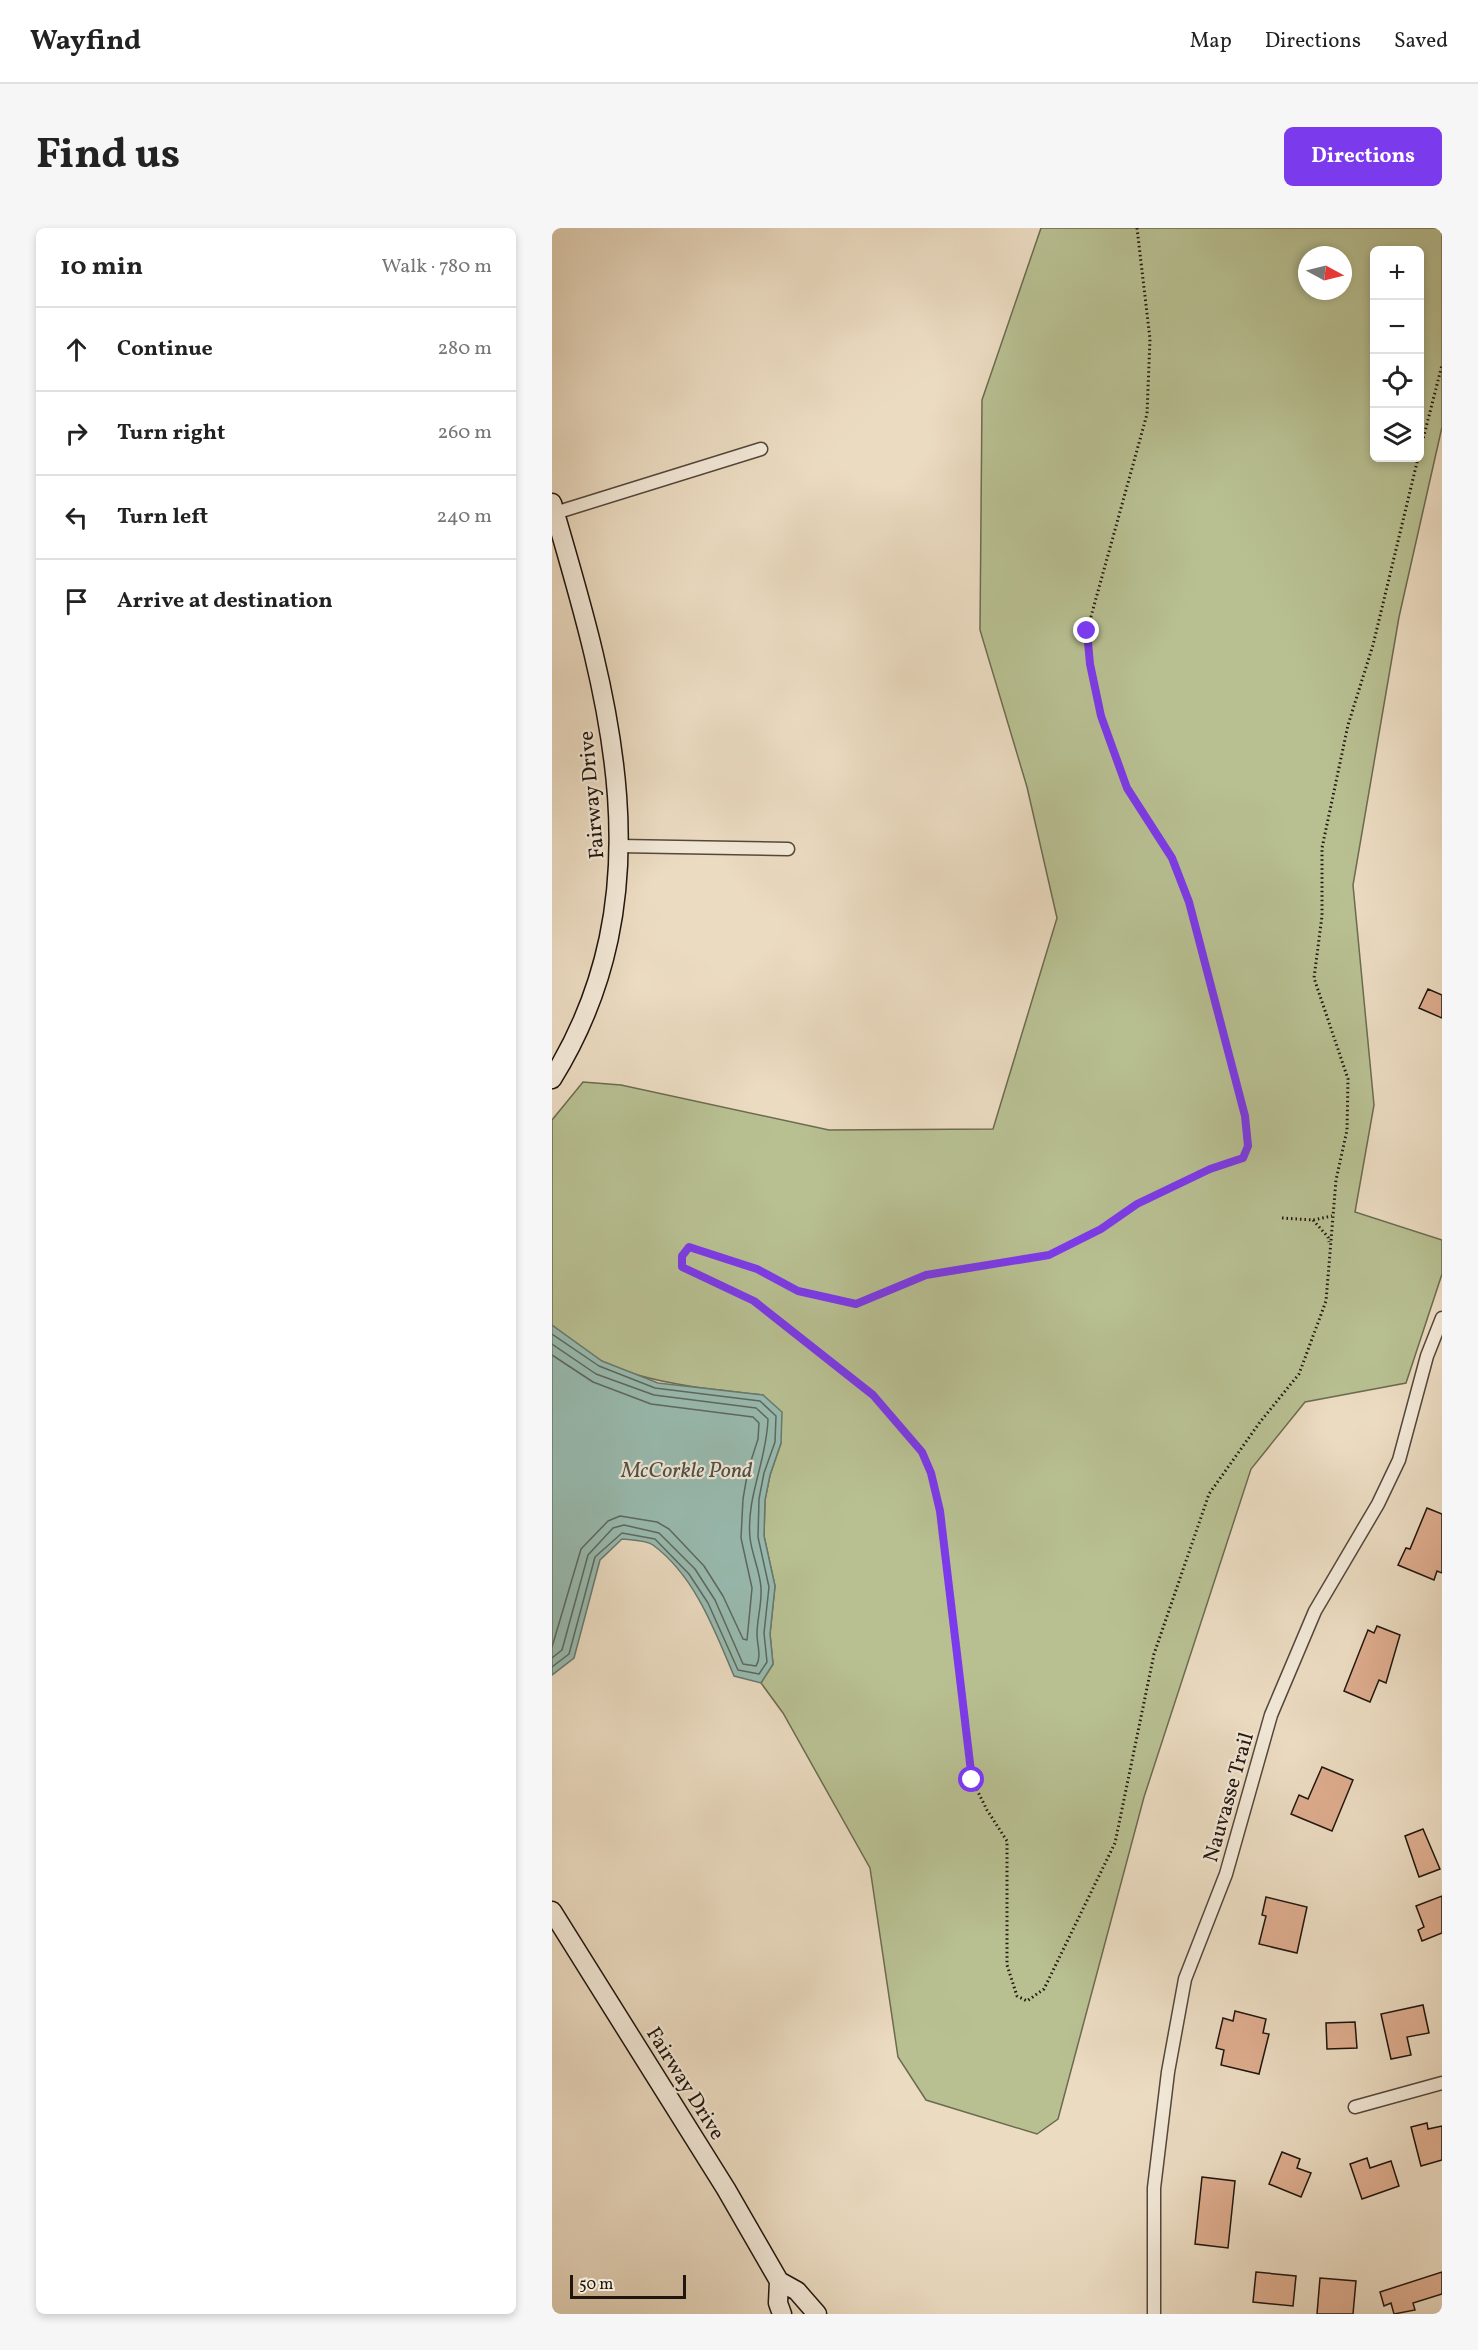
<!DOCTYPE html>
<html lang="en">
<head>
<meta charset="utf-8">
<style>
  :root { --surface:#fff; --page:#f6f6f6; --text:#222; --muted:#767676; --line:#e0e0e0; --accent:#7c3aed }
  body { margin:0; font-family:Vollkorn,serif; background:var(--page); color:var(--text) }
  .controls { position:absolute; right:18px; top:18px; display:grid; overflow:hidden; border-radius:9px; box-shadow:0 3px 9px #0003 }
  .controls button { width:54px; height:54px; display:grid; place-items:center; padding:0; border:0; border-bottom:2px solid var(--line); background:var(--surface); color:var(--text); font:30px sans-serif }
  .compass { position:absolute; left:746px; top:18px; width:54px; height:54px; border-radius:50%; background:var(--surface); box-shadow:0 3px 9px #0003; rotate:97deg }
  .scale { position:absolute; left:18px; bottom:15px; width:116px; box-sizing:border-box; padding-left:6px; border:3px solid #21160f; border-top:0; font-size:16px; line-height:21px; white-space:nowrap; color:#21160f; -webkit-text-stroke:4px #f2e8d7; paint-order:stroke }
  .stop { position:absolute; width:18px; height:18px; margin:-14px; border:4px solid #7c3aed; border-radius:50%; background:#fff }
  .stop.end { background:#7c3aed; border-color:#fff; box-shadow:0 2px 6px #0008 }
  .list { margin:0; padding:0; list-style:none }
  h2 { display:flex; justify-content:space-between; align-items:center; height:78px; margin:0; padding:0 24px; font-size:26px }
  h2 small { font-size:20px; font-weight:400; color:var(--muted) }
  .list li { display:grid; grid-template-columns:39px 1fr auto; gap:18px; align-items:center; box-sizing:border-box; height:84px; padding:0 24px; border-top:2px solid var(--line) }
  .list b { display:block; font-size:22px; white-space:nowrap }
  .list em { font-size:20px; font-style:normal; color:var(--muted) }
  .icon { flex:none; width:33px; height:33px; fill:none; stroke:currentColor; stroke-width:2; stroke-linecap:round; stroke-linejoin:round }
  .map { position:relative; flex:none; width:890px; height:2086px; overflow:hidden; border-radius:9px }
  header { display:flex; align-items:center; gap:36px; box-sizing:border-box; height:84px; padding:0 30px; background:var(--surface); border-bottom:2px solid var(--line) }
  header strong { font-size:28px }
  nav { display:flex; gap:33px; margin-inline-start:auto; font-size:21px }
  .intro { display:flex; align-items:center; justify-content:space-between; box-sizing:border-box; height:144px; padding:0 36px }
  h1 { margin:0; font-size:42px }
  .button { padding:15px 27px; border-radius:9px; background:var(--accent); color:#fff; font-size:21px; font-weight:700 }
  main { display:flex; gap:36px; padding:0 36px }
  aside { flex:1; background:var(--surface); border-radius:9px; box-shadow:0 3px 9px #0003 }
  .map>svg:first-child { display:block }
  .green { fill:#b8c092; stroke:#6c6b50; stroke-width:1.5; fill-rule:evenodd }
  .water { fill:#98bbb0; stroke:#687970; stroke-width:1.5 }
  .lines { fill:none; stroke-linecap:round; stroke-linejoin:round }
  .shore { stroke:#5c6860; stroke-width:1.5 }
  .building { fill:#ddac8e; stroke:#21160f; stroke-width:1.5 }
  .street-casing { stroke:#54473c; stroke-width:15 }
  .secondary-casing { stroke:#21160f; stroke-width:21 }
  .path { stroke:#21160f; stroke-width:3; stroke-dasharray:1.5 3; stroke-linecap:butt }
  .street { stroke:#f2e8d7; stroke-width:12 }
  .secondary { stroke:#f2e8d7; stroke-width:18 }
  .route { stroke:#7c3aed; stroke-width:8 }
  .labels { text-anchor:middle; stroke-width:4.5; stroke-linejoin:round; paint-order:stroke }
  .street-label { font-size:21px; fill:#21160f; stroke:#f2e8d7 }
  .water-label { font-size:22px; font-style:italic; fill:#4b5047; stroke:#f2e8d7 }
</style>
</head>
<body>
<header>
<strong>Wayfind</strong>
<nav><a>Map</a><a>Directions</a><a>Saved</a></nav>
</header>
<div class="intro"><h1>Find us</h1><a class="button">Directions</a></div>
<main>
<aside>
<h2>10 min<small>Walk · 780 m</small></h2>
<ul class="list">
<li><svg class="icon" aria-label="ahead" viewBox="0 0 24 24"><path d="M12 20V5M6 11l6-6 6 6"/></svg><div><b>Continue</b></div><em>280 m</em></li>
<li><svg class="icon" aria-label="right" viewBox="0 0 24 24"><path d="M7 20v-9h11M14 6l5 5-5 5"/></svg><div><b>Turn right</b></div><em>260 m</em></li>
<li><svg class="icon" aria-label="left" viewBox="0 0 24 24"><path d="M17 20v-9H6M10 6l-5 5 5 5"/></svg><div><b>Turn left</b></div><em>240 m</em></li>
<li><svg class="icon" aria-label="arrive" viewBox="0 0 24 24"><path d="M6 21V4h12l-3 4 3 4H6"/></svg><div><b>Arrive at destination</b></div></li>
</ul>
</aside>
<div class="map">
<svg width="890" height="2086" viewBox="0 0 890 2086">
  <rect width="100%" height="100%" fill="#ebdbc1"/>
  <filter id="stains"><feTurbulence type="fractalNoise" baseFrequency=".00333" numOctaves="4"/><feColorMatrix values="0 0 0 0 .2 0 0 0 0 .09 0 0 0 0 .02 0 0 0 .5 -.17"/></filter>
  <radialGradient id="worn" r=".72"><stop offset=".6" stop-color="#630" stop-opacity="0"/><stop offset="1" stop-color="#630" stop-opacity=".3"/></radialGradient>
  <path class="green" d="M489,0H890V199L847,389L801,657L822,877L803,984L890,1012V1046L854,1155L753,1174L699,1241L592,1569L506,1891L485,1906L374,1872L346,1829L318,1640L231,1485L209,1455L221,1436L218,1406L223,1358L212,1308L213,1272L218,1247L229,1215L211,1167C138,1158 53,1155 0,1097V892L31,854L69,857L277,902L441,901L505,690L475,559L428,402L430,172ZM822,22H868V230H822ZM755,27H791V63H755Z"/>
  <path class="water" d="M0,1097L50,1133L106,1155L211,1167L230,1184L229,1215L218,1247L213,1272L212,1308L223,1358L218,1406L221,1436L209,1455L182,1448C163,1403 143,1348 101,1317C94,1312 79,1312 70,1311L48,1332L22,1430L0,1447Z"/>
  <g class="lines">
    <path class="shore" d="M0,1106L47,1138L103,1160L208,1173L224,1188L223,1214L212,1245L207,1271L206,1309L217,1359L212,1405L215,1434L207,1446L186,1442L156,1375L137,1346L103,1311L70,1305L43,1329L17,1426L0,1439
      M0,1116L44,1146L102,1167L204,1180L216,1191C215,1232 194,1269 198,1310C200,1327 208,1343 209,1360C210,1376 205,1391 205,1406C205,1417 210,1429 204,1438L191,1436L163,1372L143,1341L107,1305L72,1297L61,1300L36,1327L10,1422L0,1430
      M0,1127L41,1154L99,1176L201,1189L207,1195L206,1211L196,1242L191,1271L189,1310L200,1360L195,1412L191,1411L171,1368L152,1338L117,1301L105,1294L68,1288L56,1293L29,1321L0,1419"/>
  </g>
  <path class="building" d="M876,761L890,767V790L867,780Z
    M875,1280L890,1286V1345L885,1343L882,1352L846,1337L854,1320L858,1321Z
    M825,1398L848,1407L834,1455L827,1452L818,1474L792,1463L816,1402L822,1405Z
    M770,1539L801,1552L780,1603L739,1586L747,1567L756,1571Z
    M871,1601L888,1641L867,1649L853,1608Z
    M890,1668V1705L870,1713L866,1702L872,1699L864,1678Z
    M714,1669L755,1679L745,1725L707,1716L714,1688L710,1687Z
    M871,1777L877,1805L855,1809L859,1827L839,1831L829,1786Z
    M683,1783L714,1791L711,1805L717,1806L707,1846L669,1837L672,1822L664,1820L671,1790L681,1793Z
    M803,1794L805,1820L775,1821L774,1795Z
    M875,1895L876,1901L890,1898V1932L869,1938L859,1899Z
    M730,1924L748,1931L745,1940L759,1945L749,1969L717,1956Z
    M815,1930L818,1940L839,1933L847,1958L810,1971L798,1936Z
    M650,1949L683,1953L676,2020L643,2016Z
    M704,2044L744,2048L741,2078L701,2074Z
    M890,2044V2066L861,2075L863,2082L842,2086L839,2075L832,2078L828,2064Z
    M768,2050L804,2053L801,2086H765Z"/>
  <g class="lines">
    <defs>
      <path id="street" d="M3,285L209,221
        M67,618L236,621
        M803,1879L890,1855
        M602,2086V1960L616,1844L633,1751L674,1646L719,1487L763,1383L826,1276L847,1232L875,1128L890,1090"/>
      <path id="secondary" d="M0,275C57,469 116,664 0,851
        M0,1683L174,1961L227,2053L245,2063L265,2086
        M227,2053L226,2075L230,2086"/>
    </defs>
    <use href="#street" class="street-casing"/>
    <use href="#secondary" class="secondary-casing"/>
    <path class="path" d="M585,0L598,111L595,186L535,403L538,436L549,488L575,560L620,630L637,674L693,888L696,918L691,930L658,941L585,976L549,1001L497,1027L374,1047L304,1076L246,1063L205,1041L137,1019L130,1027L131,1039L202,1073L321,1166L370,1224L379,1245L388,1283L420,1552L435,1582L455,1613V1737L465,1768L475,1773L492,1761L563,1615L602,1426L657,1266L708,1194L747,1146L774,1073L784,952L795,902L796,851L762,750L770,688V620L796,497L821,417L866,230
      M868,223L890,137
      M730,990L761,992L780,988
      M761,992L776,1009L777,1014"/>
    <use href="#street" class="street"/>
    <use href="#secondary" class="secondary"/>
  </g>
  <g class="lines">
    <path class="route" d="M420,1552L388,1283L379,1245L370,1224L321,1167L202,1073L130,1039V1028L137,1019L205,1041L246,1063L304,1076L374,1047L497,1027L549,1001L585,976L658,941L691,930L696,918L693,888L637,674L620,630L575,560L549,488L538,436L535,403"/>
  </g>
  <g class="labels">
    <g class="street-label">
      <text transform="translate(39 567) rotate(-95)" y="7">Fairway Drive</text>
      <text transform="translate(676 1569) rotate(-74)" y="7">Nauvasse Trail</text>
      <text transform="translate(134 1855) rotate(58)" y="7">Fairway Drive</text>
    </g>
    <g class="water-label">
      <text x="135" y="1249">McCorkle Pond</text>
    </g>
  </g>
  <rect width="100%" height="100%" filter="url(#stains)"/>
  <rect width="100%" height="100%" fill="url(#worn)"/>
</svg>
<div class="controls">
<button>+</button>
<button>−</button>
<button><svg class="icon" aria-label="locate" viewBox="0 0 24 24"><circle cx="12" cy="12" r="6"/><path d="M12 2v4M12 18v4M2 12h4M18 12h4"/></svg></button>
<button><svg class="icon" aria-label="layers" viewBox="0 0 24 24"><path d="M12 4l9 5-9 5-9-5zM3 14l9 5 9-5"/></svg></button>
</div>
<svg class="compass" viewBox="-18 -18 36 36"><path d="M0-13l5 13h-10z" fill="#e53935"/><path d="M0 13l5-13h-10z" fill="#767676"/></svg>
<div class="scale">50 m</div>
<div class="stop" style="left:420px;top:1552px"></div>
<div class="stop end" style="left:535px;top:403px"></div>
</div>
</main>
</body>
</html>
